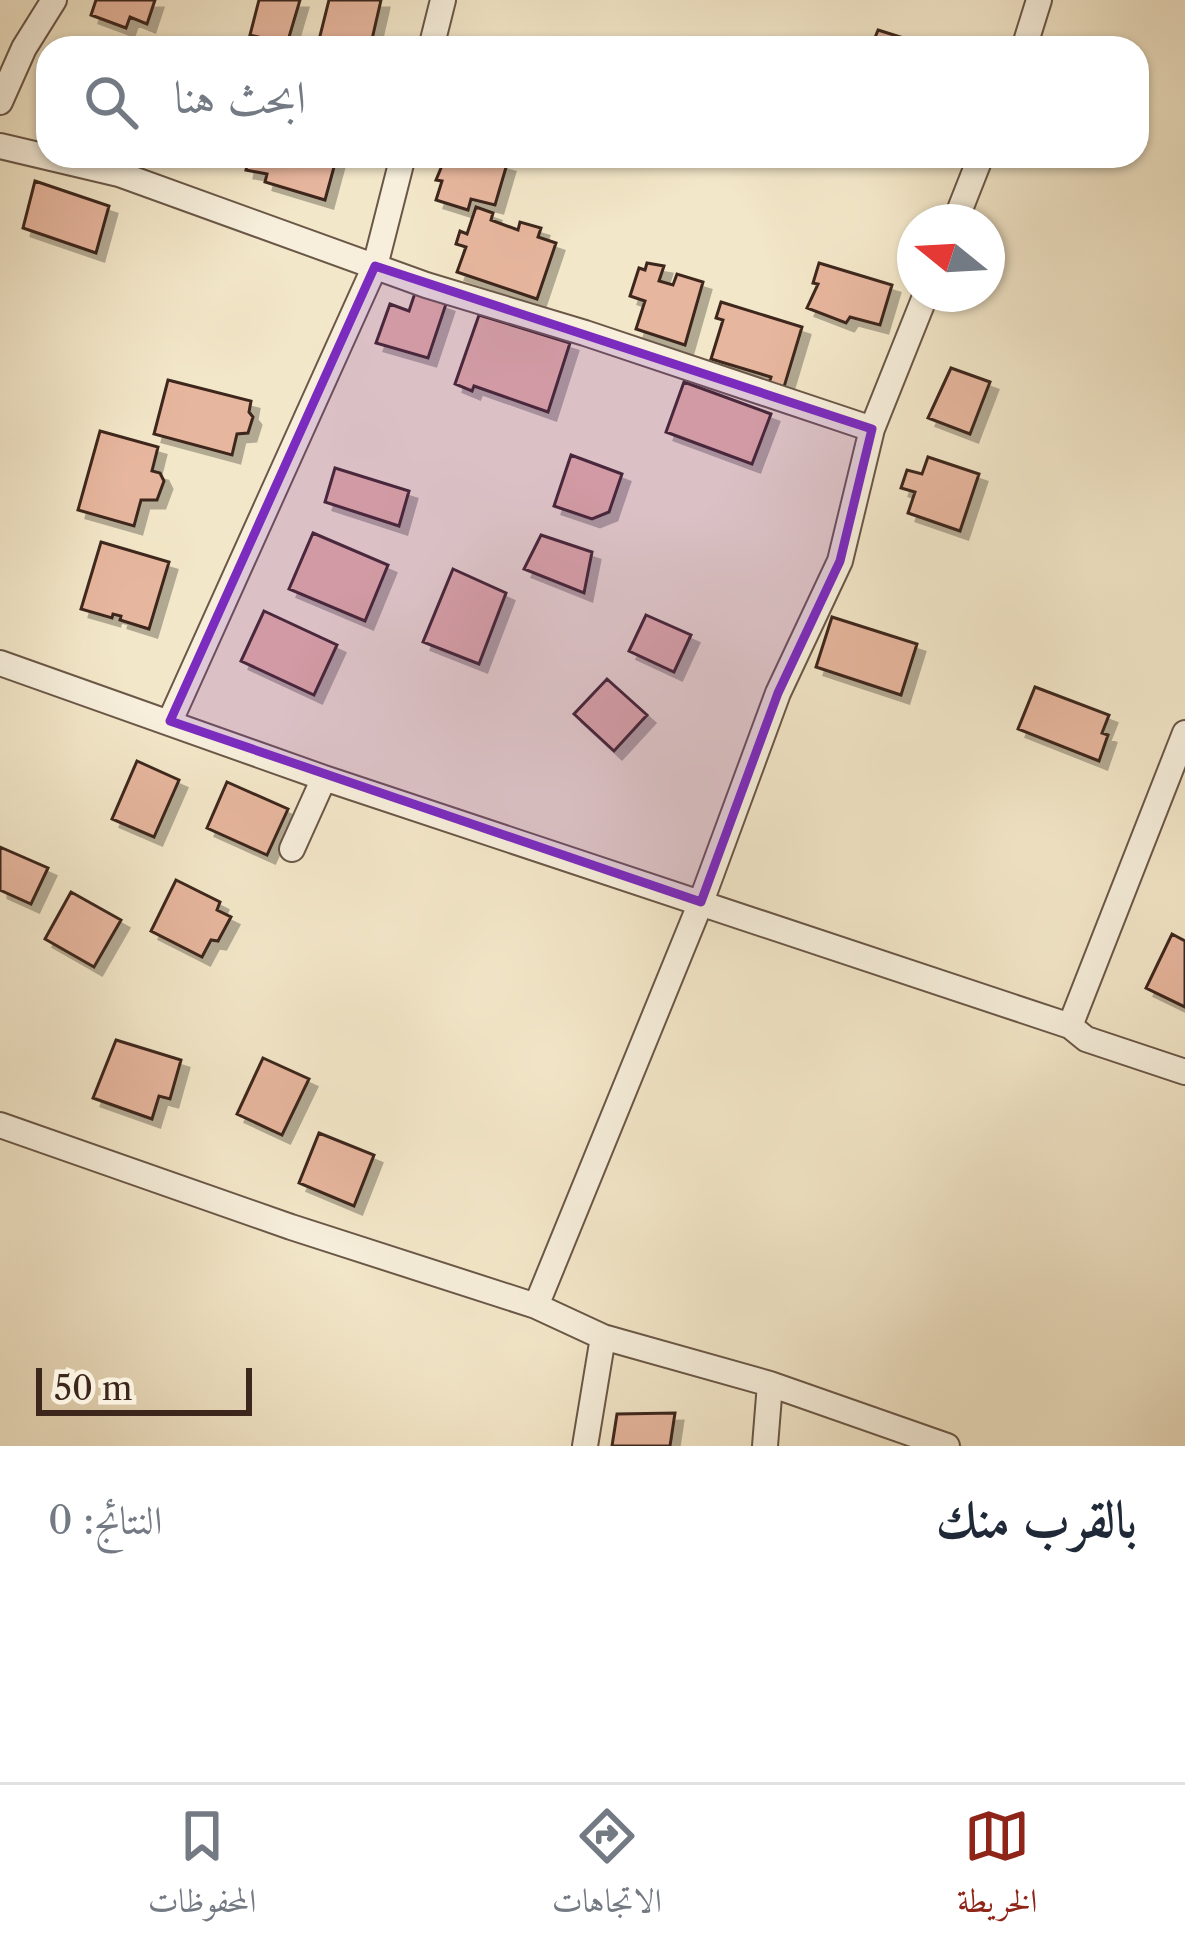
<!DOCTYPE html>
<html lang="ar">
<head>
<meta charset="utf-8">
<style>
  :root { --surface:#fff; --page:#f6f6f7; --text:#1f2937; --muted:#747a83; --line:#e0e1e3; --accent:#8f2418 }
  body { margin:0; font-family:"Libre Caslon Text",Amiri,serif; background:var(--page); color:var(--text); direction:rtl }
  .compass { position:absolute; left:897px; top:204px; width:108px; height:108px; border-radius:50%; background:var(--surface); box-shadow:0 3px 9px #0004; rotate:288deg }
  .scale { position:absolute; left:36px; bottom:30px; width:216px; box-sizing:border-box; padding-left:12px; border:6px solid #3d271c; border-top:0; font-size:33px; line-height:42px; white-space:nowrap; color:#3d271c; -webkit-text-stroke:9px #f7efdc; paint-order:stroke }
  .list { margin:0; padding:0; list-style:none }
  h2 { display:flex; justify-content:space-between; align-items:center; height:156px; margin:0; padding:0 48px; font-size:51px }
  h2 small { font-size:39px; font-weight:400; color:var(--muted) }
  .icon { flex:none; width:66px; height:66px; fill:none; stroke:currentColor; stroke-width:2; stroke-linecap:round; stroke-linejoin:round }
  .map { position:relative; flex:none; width:1185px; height:1446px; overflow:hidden; direction:ltr }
  .search { position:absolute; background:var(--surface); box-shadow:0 3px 9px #0004; left:36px; right:36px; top:36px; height:132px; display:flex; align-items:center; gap:30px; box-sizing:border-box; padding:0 42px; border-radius:36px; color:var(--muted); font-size:45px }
  .sheet { height:336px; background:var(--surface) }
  nav { display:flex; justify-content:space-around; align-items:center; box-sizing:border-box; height:168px; border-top:3px solid var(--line); background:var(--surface); font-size:33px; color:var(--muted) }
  nav a { display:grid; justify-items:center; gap:6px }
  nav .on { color:var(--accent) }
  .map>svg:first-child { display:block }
  .building { fill:#e7b69e; stroke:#3d271c; stroke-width:3; filter:url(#shadow) }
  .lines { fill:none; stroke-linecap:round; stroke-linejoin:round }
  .minor-casing { stroke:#6a5747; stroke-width:28 }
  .minor { stroke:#f7efdc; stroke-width:24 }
  .marked { fill:#7b2cbf; fill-opacity:0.2; stroke:#7b2cbf; stroke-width:9; stroke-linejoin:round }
</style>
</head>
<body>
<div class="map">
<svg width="1185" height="1446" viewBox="0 0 1185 1446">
  <defs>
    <filter id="shadow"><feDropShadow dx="8" dy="8" stdDeviation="0" flood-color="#0004"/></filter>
  </defs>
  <rect width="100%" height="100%" fill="#f3e7c9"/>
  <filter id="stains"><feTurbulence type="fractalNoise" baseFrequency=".00167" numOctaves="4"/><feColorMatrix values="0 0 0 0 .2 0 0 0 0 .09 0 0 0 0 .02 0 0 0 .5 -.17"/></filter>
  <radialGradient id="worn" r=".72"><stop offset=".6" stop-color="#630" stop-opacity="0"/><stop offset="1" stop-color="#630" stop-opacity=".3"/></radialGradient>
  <path class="building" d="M96,0H155L147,24L130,17L126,28L91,15Z
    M259,0H300L287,44L250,35Z
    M329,0H381L370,48H317Z
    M878,30L932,47L871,48Z
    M249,156H337L325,200L265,182L267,174L246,170Z
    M446,156H478L507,164L495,205L471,199L468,210L436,200L442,181L436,180Z
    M35,181L109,206L96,253L23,228Z
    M476,207L493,213L491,220L518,230L520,222L541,228L538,237L556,243L537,299L457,272L466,247L456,244L460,231L467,234Z
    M647,263L664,266L659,281L673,285L677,274L703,282L685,345L636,329L645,301L630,296L639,268L645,270Z
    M819,263L892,285L880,325L850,317L846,323L807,308L818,284L813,283Z
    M415,293L446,304L428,358L376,343L390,304L409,311Z
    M721,302L802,327L784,387L769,383L771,377L711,359L723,320L716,318Z
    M479,315L570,343L548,412L474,386L472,391L455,384Z
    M951,368L990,382L970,434L928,418Z
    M168,380L251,401L249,412L253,417L248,433L237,434L232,455L154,434Z
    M684,382L771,414L752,464L666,432Z
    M100,431L158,447L152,471L160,473L164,481L157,500H141L134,526L78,510Z
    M571,455L622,474L609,512L592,519L554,506Z
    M928,457L979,474L960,531L908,513L915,492L901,488L907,470L922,474Z
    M335,468L409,491L399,526L325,502Z
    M313,533L388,565L365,621L289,589Z
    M541,535L592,552L584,593L524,569Z
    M101,542L169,562L149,629L120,620L121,616L113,614L112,618L81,609Z
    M453,569L506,593L479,664L423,642Z
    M264,611L337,645L314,695L241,661Z
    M646,615L691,635L674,672L629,651Z
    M832,617L917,644L901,695L816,667Z
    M607,679L647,715L614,751L574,714Z
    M1035,687L1109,715L1102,733L1108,735L1099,761L1018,729Z
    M137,761L179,780L154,837L112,819Z
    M227,782L288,809L267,855L207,828Z
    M0,847L48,868L31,904L0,890Z
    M176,880L220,902L217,910L231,917L218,941L211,940L202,957L151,931Z
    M71,892L121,920L94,967L45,939Z
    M1172,934L1185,941V1007L1146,988Z
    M116,1040L181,1060L170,1099L159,1096L152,1119L93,1098Z
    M263,1058L309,1079L282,1135L237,1114Z
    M319,1133L374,1155L354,1206L299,1183Z
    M675,1413L670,1446H612L617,1414Z"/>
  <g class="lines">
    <defs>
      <path id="minor" d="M431,48L443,0
        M1024,48L1039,0
        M0,102L24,48L54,0
        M0,146L119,174L426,285L585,333L872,429
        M955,222L981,156
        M0,663L324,778L1070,1026L1086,1039L1185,1072
        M170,721L375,266L403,156
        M292,849L324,778
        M1070,1026L1185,733
        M0,1125L291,1227L536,1306L603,1337L770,1384L947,1446
        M536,1306L701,902L778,693L840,561L872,429L926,294
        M585,1446L603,1337
        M765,1446L770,1384"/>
    </defs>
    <use href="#minor" class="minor-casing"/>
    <use href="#minor" class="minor"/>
  </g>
  <path class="marked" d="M375,266L872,429L840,561L778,693L701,902L170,721Z"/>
  <rect width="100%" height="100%" filter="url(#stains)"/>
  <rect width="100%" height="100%" fill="url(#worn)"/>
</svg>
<svg class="compass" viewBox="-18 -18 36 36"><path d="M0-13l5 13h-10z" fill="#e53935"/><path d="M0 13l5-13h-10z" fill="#747a83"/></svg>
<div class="scale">50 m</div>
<div class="search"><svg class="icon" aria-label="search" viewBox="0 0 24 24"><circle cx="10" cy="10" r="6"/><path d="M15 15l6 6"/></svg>ابحث هنا</div>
</div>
<section class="sheet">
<h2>بالقرب منك<small>النتائج: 0</small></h2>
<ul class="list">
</ul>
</section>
<nav>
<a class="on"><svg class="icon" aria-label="map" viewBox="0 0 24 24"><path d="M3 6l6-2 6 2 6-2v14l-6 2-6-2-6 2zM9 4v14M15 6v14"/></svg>الخريطة</a>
<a><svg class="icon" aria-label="directions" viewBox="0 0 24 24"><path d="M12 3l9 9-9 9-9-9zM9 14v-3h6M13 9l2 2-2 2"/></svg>الاتجاهات</a>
<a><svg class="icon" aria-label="saved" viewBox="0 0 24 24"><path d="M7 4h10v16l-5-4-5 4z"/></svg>المحفوظات</a>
</nav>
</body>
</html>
